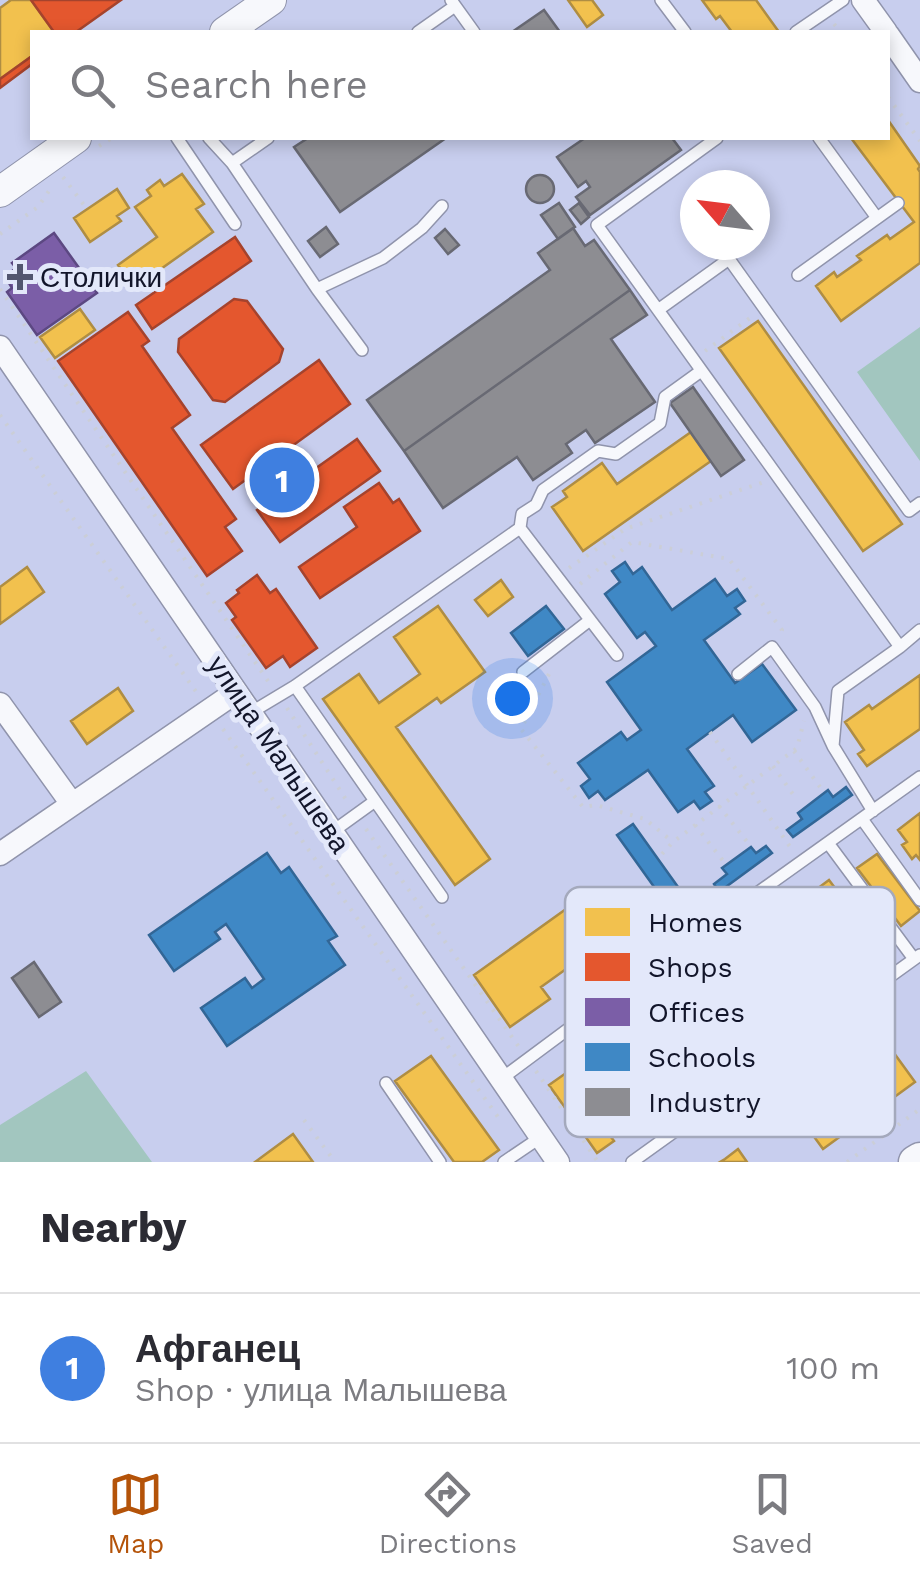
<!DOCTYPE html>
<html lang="en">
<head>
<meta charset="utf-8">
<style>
  :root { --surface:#fff; --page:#f2f2f3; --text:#2b2b33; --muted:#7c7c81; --line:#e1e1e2; --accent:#b45309 }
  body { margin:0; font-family:"Work Sans",sans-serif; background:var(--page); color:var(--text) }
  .compass { position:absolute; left:680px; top:170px; width:90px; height:90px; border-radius:50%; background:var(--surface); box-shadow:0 5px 15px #0003; rotate:298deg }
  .you { position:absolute; left:512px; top:698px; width:35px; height:35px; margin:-25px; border:8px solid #fff; border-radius:50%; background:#1a73e8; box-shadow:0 0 0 15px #1a73e833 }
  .badge { display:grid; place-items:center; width:65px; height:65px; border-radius:50%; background:var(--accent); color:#fff; font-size:32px; font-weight:700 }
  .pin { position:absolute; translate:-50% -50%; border:5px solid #fff; box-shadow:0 2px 10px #0006 }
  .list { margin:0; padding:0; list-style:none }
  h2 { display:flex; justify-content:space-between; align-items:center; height:130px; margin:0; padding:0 40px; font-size:42px }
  h2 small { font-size:32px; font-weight:400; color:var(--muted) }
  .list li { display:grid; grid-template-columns:65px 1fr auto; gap:30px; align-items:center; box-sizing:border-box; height:150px; padding:0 40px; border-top:2px solid var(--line) }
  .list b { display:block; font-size:38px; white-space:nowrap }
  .list p { margin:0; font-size:32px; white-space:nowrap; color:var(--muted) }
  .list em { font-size:32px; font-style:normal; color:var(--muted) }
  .icon { flex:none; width:55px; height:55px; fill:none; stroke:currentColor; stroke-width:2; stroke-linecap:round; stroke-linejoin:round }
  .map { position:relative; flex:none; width:920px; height:1162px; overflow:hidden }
  .search { position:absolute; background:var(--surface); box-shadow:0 5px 15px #0003; left:30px; right:30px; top:30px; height:110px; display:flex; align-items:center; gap:25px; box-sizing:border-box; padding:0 35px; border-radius:0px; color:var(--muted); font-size:38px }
  .sheet { height:280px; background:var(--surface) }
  nav { display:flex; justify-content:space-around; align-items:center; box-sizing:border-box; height:140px; border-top:2px solid var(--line); background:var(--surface); font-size:28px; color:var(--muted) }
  nav a { display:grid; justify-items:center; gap:5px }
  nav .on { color:var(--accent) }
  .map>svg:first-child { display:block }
  .green { fill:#a2c6bf }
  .homes { fill:#f2c14e; stroke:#af8d43; stroke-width:2.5 }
  .shops { fill:#e4572e; stroke:#a5432d; stroke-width:2.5 }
  .offices { fill:#7b5ea7; stroke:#5c4882; stroke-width:2.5 }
  .schools { fill:#3f88c5; stroke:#326696; stroke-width:2.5 }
  .industry { fill:#8d8d92; stroke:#686973; stroke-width:2.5 }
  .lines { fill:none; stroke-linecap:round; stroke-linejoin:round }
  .service-casing { stroke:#9094ac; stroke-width:14 }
  .minor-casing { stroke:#9094ac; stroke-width:25 }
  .tertiary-casing { stroke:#9094ac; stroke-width:32 }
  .secondary-casing { stroke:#9094ac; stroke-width:35 }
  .path { stroke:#cbced7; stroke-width:4; stroke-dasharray:2.5 8; stroke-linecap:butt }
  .service { stroke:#f7f8fc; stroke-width:11 }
  .minor { stroke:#f7f8fc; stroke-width:22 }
  .tertiary { stroke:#f7f8fc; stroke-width:30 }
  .secondary { stroke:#f7f8fc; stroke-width:32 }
  .poi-dot { fill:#52566f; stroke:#e3e8fa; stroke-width:4 }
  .labels { text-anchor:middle; stroke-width:10; stroke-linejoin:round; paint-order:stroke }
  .poi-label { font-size:28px; fill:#12152a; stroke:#e3e8fa; text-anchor:start }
  .street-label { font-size:28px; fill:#12152a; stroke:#e3e8fa }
  .key { fill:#e3e8fa; stroke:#a4a9bc; stroke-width:2.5 }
  .key-label { font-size:28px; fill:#12152a }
</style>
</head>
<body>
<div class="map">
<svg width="920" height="1162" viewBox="0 0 920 1162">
  <rect width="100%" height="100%" fill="#c8ceee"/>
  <path class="green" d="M920,327V461L857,372Z
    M86,1071L152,1162H0V1125Z"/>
  <path class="homes" d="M11,0H31L54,32H32V56L0,79V8Z
    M568,0H592L603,15L587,27Z
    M702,0H756L779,32H732L720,16L716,19Z
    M888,120L920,166L918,169L920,172V263L841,321L816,286L834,272L837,277L861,260L857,256L887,235L890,239L914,222L851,138H888Z
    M182,174L204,204L196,209L213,232L134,288L118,265L157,237L135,207L151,196L147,190L160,180L164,186Z
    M117,189L129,208L117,216L121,221L90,242L74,218Z
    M80,309L95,330L55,358L40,337Z
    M758,321L902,524L863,551L719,348Z
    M691,432L711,461L583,551L552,507L567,497L563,491L602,463L617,484Z
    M27,567L44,592L0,624V587Z
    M501,580L513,597L488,616L475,600Z
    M438,606L485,672L441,703L437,698L396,727L490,859L455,885L323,699L359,674L379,703L420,674L394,637Z
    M920,675V729L867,766L858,754L864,750L845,722L869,705L872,709Z
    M118,688L133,711L87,744L71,721Z
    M920,813V860L916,855L912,859L902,845L907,842L898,830Z
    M877,854L920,911L901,926L857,868Z
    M829,880L838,892L842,889L852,903L848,905L862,925L866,923L871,929L875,936L872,938L880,949L849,972L798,903Z
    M573,904L601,944L541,987L550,999L510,1027L474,975Z
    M886,1042L915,1082L823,1149L794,1109L818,1092L820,1095L862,1065L865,1062L863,1059Z
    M431,1056L499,1150L482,1162H454L395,1081Z
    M595,1061L636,1119L611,1137L614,1141L597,1153L549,1085L566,1073L569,1079Z
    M293,1134L313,1162H255Z
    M738,1149L747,1162H720L725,1159Z"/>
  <path class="shops" d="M31,0H121L76,32H54Z
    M32,56V64L0,88V79Z
    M235,237L251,261L152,329L136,305Z
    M234,299L247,301L283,349L279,362L225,402L213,400L178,352L179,339Z
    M128,312L149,341L142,346L190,415L172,428L236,519L225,527L242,551L207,576L58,361Z
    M319,360L350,404L233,489L201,445Z
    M357,439L380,471L280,542L257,510Z
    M379,483L393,503L399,499L420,531L320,598L299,567L357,527L344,507Z
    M257,575L270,593L276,589L317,648L290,667L283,656L266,668L232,620L236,617L226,603L239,593L237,590Z"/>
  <path class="offices" d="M54,233L97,293L37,335L7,292L12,288L9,283L11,272L16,268L12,263Z"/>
  <path class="schools" d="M625,562L633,574L642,567L672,610L715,579L727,596L737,589L745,601L735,608L740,614L704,640L735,683L762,664L796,710L752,742L733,715L687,749L714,786L705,792L712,801L700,809L694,801L678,812L648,770L605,800L598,791L589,798L581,786L590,779L578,763L621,732L627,740L641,730L607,682L656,646L645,632L637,638L605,594L620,582L612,571Z
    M546,606L564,629L528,656L511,633Z
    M846,787L852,795L793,837L787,830L802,819L798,813L828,790L833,797Z
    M633,824L683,894L667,905L617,835Z
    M766,846L772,853L719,892L714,884L727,874L722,868L751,847L756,853Z
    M267,853L281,873L289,867L337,936L328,941L345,965L227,1046L201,1008L245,978L252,988L264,979L226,924L215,932L220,939L174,971L149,935Z"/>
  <path class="industry" d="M544,10L560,32H512Z
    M308,138H446L340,212L294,147Z
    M585,138H672L681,150L590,215L576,197L590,187L586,181L578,187L557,157Z
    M526 189a14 14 0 1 1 28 0a14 14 0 1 1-28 0Z
    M559,203L575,227L558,239L541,215Z
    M579,203L589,217L581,224L570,210Z
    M326,227L338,244L320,257L308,241Z
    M573,228L585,246L594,240L630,290L404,451L367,400L550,270L538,253Z
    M445,229L459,245L448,254L435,238Z
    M630,290L647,315L611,339L655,402L595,443L586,430L566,444L572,453L533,480L517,457L443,508L404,451Z
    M693,387L744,460L721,476L670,403Z
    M34,962L61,1002L39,1017L12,978Z"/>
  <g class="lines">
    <defs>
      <path id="service" d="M451,0L474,32
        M661,0L685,32
        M418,32L455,6
        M796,32L843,0
        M177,138L235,224
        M209,138L232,163L317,289L383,258L422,228L442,206
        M717,138L597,225L900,647L920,630
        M819,138L877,218
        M232,163L268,138
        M798,275L898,203
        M317,289L362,350
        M658,310L729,259L909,511L920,503
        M520,528L522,514L536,505L543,490L598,451L616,454L660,423L665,397L701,371
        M523,672L590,620
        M738,674L772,647L815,707L833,746
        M295,686L442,897
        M250,713L295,686L520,528L617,655
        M873,811L833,746L838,691L900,647
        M862,819L920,900
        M332,832L375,801
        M828,843L914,959
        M624,988L709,1107
        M589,1013L674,1132
        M501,1079L610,998L920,777
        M386,1083L440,1162
        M504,1162L541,1137
        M632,1162L920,955"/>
      <path id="minor" d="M863,0L886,32
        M888,35L920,81
        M0,347L558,1162
        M0,704L72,804
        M0,854L236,692"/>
      <path id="tertiary" d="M225,32L271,0
        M0,192L76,138"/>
      <path id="secondary" d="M915,1162L920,1159"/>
    </defs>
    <use href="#service" class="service-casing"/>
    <use href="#minor" class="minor-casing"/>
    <use href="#tertiary" class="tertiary-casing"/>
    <use href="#secondary" class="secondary-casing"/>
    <path class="path" d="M834,24L841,32
      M888,97L920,141
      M99,146L112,138
      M63,177L84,205
      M0,234L38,207L51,188
      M0,289L270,684
      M705,351L750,318
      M0,415L197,693
      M569,568L625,529L764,482
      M580,584L632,542L729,559L782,630L781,632
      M549,674L521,729L583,807L596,805L645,819L673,842
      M287,708L347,801
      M223,729L498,1117
      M710,732L793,851
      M794,751L820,787
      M773,766L797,800
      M719,806L748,843
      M695,825L724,862
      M366,829L519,1047
      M662,854L673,842L797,748L804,721
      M536,1071L598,1162
      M304,1120L335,1162
      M847,1162L920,1109"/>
    <use href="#service" class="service"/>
    <use href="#minor" class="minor"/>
    <use href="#tertiary" class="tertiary"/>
    <use href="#secondary" class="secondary"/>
  </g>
  <path class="poi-dot" d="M15 262h10v10h10v10h-10v10h-10v-10h-10v-10h10z"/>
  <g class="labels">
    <g class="poi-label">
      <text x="40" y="287">Столички</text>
    </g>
    <g class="street-label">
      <text transform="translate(279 754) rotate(56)" y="10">улица Малышева</text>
    </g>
  </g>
  <rect x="565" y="887" width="330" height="250" rx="15" class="key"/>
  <rect x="585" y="908" width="45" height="28" fill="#f2c14e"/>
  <rect x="585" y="953" width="45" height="28" fill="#e4572e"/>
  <rect x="585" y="998" width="45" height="28" fill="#7b5ea7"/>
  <rect x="585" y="1043" width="45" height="28" fill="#3f88c5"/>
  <rect x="585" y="1088" width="45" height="28" fill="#8d8d92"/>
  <g class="key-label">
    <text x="648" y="932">Homes</text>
    <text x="648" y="977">Shops</text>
    <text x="648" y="1022">Offices</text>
    <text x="648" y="1067">Schools</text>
    <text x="648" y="1112">Industry</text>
  </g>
</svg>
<svg class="compass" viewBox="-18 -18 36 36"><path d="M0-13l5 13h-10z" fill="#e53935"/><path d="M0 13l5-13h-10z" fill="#7c7c81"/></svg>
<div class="you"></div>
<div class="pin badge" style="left:282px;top:480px;background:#3f7fe0">1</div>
<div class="search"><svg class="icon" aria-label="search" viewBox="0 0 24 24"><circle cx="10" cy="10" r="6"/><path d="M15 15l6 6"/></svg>Search here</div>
</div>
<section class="sheet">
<h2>Nearby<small></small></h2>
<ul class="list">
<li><span class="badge" style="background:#3f7fe0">1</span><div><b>Афганец</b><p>Shop · улица Малышева</p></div><em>100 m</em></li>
</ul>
</section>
<nav>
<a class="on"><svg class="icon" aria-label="map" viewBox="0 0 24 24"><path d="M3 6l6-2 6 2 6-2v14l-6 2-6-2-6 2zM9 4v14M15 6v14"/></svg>Map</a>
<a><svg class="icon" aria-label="directions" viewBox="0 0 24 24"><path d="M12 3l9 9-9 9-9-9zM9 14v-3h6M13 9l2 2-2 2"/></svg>Directions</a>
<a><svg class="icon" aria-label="saved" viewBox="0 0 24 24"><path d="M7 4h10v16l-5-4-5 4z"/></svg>Saved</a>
</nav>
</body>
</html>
